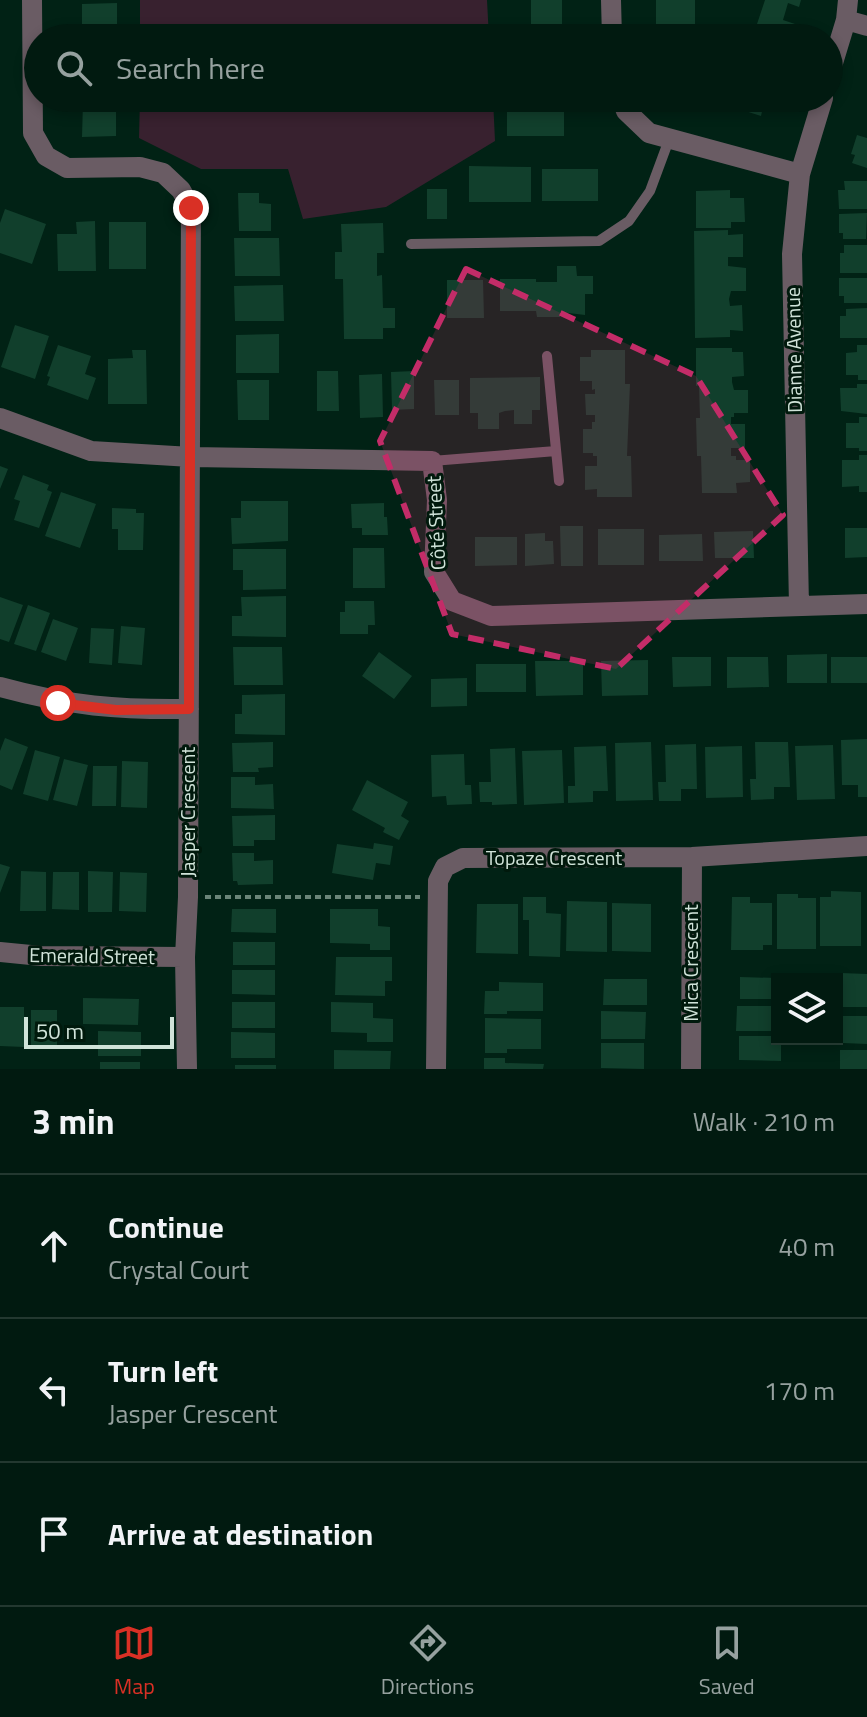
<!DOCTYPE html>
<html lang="en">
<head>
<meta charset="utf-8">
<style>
  :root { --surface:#011a10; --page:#0f271e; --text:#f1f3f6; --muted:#96a19f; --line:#233830; --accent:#d93025 }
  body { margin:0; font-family:"Titillium Web",sans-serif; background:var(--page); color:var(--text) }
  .controls { position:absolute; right:24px; bottom:24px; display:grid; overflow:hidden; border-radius:0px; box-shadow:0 4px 12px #0003 }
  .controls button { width:72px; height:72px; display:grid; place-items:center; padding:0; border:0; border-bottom:2px solid var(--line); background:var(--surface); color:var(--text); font:40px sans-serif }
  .scale { position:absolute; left:24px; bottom:20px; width:150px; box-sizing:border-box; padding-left:8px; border:4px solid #d0e3d9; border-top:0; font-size:22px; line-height:28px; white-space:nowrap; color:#d0e3d9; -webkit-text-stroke:6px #00190c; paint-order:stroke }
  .stop { position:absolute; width:24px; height:24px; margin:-18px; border:6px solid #d93025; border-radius:50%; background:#fff }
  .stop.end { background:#d93025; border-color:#fff; box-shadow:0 2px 8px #0008 }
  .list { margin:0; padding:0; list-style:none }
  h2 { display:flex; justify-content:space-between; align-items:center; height:104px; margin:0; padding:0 32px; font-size:34px }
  h2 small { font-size:26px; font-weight:400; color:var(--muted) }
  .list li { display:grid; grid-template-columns:52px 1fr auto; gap:24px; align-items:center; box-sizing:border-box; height:144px; padding:0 32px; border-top:2px solid var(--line) }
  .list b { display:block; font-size:30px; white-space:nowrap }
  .list p { margin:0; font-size:26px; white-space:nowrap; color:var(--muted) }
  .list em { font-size:26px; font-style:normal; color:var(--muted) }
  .icon { flex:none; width:44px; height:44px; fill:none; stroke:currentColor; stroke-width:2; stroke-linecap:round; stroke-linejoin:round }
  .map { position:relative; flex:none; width:867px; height:1069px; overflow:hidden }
  .search { position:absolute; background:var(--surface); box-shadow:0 4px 12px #0003; left:24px; right:24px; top:24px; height:88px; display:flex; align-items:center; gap:20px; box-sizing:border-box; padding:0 28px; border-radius:44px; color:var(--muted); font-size:30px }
  .sheet { height:536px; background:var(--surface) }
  nav { display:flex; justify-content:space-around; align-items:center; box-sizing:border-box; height:112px; border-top:2px solid var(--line); background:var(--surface); font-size:22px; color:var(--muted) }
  nav a { display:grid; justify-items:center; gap:4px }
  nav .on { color:var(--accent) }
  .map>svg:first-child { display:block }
  .green { fill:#38212f }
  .building { fill:#113f2c }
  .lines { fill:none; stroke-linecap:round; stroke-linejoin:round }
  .path { stroke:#6a8478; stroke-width:4; stroke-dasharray:6 4; stroke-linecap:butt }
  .lane { stroke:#6a5c64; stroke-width:10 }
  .street { stroke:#6a5c64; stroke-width:20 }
  .route { stroke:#d93025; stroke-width:10 }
  .marked { fill:#c32c68; fill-opacity:0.2; stroke:#c32c68; stroke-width:6; stroke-dasharray:16 10; stroke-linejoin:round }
  .labels { text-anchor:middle; stroke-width:6; stroke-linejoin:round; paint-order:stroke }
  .street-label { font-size:20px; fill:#d0e3d9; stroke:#00190c }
</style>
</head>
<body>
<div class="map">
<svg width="867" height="1069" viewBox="0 0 867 1069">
  <rect width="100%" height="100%" fill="#012215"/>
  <path class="green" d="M140,0H487L489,38H140Z
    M140,98H493L495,141L386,207L303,219L288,169H201L139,138Z"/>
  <path class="building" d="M531,0H562V25H531Z
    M656,0H695V25L656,24Z
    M765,0H801L799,7L788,3L783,20L795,24L790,38L753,36Z
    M117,3V38H82V4Z
    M530,31H564V38H530Z
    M507,98H564V136H507Z
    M743,98H771L768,108L763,107L761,116L739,109Z
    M102,100V110L116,109V136L82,137L83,101Z
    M857,135L867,138V168L852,163L855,155L851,154Z
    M469,166L531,167V202H469Z
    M542,169H598V201H542Z
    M844,181H867V209H839L838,190H845Z
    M427,189H447V219H427Z
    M730,190V198H744L745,222H731V228H696V191Z
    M238,193H259V203L271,204V231H239Z
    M5,209L46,224L32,264L0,253V223Z
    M867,213L866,239H843V233H839V214Z
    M95,221L96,271H58L57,234H77L76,222Z
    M109,222H146V269H109Z
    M383,223L384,253H377V276L382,275L383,308H395V328H383V339H344L343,279H335V252H342L341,224Z
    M728,230V235L743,234V257H728V266L746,268V291H731L729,299L730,306L742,305L743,331L730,330V337L695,338L694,231Z
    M234,238H279L280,276H235Z
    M844,245H867V273H840V253H844Z
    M557,266H576L577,276H593V294H585V315L560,312V317H537L536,311H500V279H536V282H557Z
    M839,278H867V303H844V296H839Z
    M447,280H483L484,318H447Z
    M283,285L284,321H235L234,286Z
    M867,308V338H840V316H846V309Z
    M15,325L49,336L35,379L1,367Z
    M279,334V373H236V335Z
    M58,345L91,356L85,374L96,378L88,400L47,385L50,377L47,376Z
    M857,345H867V380H858V375H846V353L857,352Z
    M696,348H732V352H743L744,376L732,377V382L734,390H748V413H734V417H731V424H745V448H731V456H736V460H750V482L736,483L737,493H702L701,456H697L696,418H700L699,385L696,386Z
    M132,350H146L147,404H108V359L133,358Z
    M591,350H625V384H630L627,456H631L632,497H597V489L585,490V466H597V456H593V453H583V429H592V422H595V415H586L585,394H595V389L592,390V381H580V357H591Z
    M317,371H338L339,411H317Z
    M414,371V409L392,410L391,372Z
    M382,374L383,417L360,418L359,375Z
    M540,377V410H532V424H514V410L505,411L499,413V429H478V413H470V378Z
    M237,380H269V420H238Z
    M434,380H459V415H435Z
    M857,384H867V414L841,411L840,388H857Z
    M859,417H867V451H859V448H846V423H859Z
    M859,455H867V492H859V486L842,487V460H859Z
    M0,466L8,469L0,489Z
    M23,475L49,485L47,490L52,492L39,528L14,520L20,501L14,499Z
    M61,492L96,504L80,548L45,536Z
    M241,501H288V541L232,544L231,518H241Z
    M384,503V517H387L388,535H362V528H352L351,504Z
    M112,508L136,509V513H144L143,550H118V529H112Z
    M560,526H583V566H561Z
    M845,528H867V557L845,558Z
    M598,529H644V565H598Z
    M753,531L754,558H715L714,532Z
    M545,533V541H553L554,564L525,566V534Z
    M702,534L703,561H659V535Z
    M475,537H517V565L475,566Z
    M353,548H384L385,588H353Z
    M233,549H286V589L243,590V570H233Z
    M286,596V637L232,636V616H242L241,597Z
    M0,597L23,605L9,642L0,639Z
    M345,601H374L375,625H368V634H340V612H345Z
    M28,605L50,613L36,651L14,644Z
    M53,619L78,628L66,661L41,652Z
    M121,626L145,628L142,665L118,663Z
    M91,628L114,629L112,665L89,663Z
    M233,647H282L283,685H234Z
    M379,652L412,676L394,699L362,676Z
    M827,654V683H787V655Z
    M672,657H711V686L673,687Z
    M727,657H768L769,687L727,688Z
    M831,657H867V683H831Z
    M648,660V695L602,696L601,661Z
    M535,661H583V695L536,696Z
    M476,664H526V692H476Z
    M467,678V706L431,707V679Z
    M285,694V735L235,734V714H242V695Z
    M5,738L28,747L12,790L0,785V751Z
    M867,739V797H858V785H842L841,740Z
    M273,742V767L258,768L259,772H233L232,743Z
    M651,742L653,800L616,801L615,743Z
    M755,742H788L790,787H774V799L751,800L750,779H756Z
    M696,744L697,789H681V801H659L658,782H666L665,745Z
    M833,745L835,799L797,800L795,746Z
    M606,746L608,791H593V802L568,803V786H575L574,747Z
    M742,746L743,797L706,798L705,747Z
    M515,748L517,804L492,805V802H480L479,782H491L490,749Z
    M35,750L60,757L48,801L23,794Z
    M562,750L564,803L524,805L522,751Z
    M464,754L465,785H471L472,804L447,805L446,796L432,797L431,755Z
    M64,759L88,765L77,806L53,800Z
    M122,761L148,762L147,808L121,807Z
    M93,766H117L116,806H92Z
    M231,777H255V785L273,784L274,809L231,808Z
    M367,780L408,802L401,816L409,821L399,840L383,832L385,828L352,810Z
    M275,815V840H254V846H233L232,816Z
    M374,843L393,846L390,865L376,863L373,880L332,873L337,844L373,849Z
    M232,853H254V861L273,860V884L238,885L237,881H233Z
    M0,864L10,867L0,893Z
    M21,871L46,872V911H20Z
    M88,871L113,872L112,912H88Z
    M53,872H79V910L52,909Z
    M120,872L147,873L146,912L119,911Z
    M831,891L861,892V946H820V897H831Z
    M777,894H798V898H816V949H777Z
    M523,897H546V913L561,914L560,957L529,956V920H523Z
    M732,897H750V903H772V945H763V950H731Z
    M567,901L607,902V952L566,951Z
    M612,903L651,904V952L612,951Z
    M477,904H518V954L476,953Z
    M232,909H276V933L231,932Z
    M330,909H378V926L390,927V950H370V944L330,943Z
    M233,942H275V965H233Z
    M336,957H392V981H385V996L335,995Z
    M232,970H275V995L232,994Z
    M841,973L867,974V1007H840Z
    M740,977L777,978V999H740Z
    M604,979H647V1005H603Z
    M499,982L543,983V1011H507V1014H484L485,991H499Z
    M83,998L139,999L138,1025L83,1024Z
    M232,1002H275V1028H232Z
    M331,1002L373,1003V1018L393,1019V1042H367V1033L331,1032Z
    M737,1006H777V1031H736Z
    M0,1007H24V1047L0,1046Z
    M31,1010H57V1049H31Z
    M601,1011L646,1012L645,1039H601Z
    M843,1016H867V1044L843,1043Z
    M485,1018L541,1019V1049H507V1053H485Z
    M98,1031L141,1032V1056H98Z
    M231,1032L275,1033V1058H231Z
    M739,1036H777V1039H781V1061L739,1060Z
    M601,1043H644V1069L601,1068Z
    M334,1050L391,1051L390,1069H334Z
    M840,1050H867V1069H840Z
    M484,1058H505V1063L544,1064L543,1069H484Z
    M100,1062H140V1069H100Z
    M235,1065H276V1069H235Z"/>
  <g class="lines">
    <path class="path" d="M205,897H420"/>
    <path class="lane" d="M411,244L599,241L629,221L650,191L670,137
      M547,356L559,481
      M432,461L556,451"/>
    <path class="street" d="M32,0L33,133L46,156L67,168L140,167L163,173L181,190L191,208L188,897L185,957L187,1069
      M611,0L612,38
      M846,20L867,26
      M829,76L846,20L848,0
      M621,98L626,111L649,133L800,174
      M0,418L91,451L191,457L432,461L437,500L434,572L452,601L491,616L867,604
      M799,606L792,254L800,174L823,98
      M0,687C69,706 118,710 189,709
      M0,952L41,956L185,957
      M436,1069L438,881L445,867L463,858L692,857L867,846
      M691,1069L692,857"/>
  </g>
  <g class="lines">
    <path class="route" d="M58,703L116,710L189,709L191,208"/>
  </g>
  <path class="marked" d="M466,269L696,376L783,515L616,669L452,634L380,441Z"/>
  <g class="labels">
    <g class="street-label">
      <text transform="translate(794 350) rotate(-91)" y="7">Dianne Avenue</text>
      <text transform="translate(436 523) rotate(-93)" y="7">Côté Street</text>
      <text transform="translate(188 812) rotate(-90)" y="7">Jasper Crescent</text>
      <text x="554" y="865">Topaze Crescent</text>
      <text transform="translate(92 956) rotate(1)" y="7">Emerald Street</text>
      <text transform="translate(691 963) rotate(-90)" y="7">Mica Crescent</text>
    </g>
  </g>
</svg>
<div class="controls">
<button><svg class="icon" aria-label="layers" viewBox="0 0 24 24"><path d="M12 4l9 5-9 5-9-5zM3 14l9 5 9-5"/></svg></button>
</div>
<div class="scale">50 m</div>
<div class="stop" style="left:58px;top:703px"></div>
<div class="stop end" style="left:191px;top:208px"></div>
<div class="search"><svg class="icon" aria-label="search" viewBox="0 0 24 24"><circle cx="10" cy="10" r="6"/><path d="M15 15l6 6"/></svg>Search here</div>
</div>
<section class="sheet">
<h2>3 min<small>Walk · 210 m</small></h2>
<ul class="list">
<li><svg class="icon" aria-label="ahead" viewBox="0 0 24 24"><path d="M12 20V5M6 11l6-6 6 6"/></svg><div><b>Continue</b><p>Crystal Court</p></div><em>40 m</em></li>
<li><svg class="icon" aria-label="left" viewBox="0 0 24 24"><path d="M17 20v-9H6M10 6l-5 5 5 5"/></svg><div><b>Turn left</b><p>Jasper Crescent</p></div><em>170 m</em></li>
<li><svg class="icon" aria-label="arrive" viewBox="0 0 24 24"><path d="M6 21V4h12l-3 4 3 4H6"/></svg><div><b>Arrive at destination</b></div></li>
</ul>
</section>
<nav>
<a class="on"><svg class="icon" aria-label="map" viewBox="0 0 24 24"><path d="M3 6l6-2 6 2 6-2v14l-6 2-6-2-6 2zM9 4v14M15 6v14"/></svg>Map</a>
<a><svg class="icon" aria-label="directions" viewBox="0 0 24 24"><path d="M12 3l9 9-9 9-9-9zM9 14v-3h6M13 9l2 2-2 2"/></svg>Directions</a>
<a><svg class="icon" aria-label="saved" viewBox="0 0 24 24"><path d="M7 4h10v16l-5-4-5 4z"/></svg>Saved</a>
</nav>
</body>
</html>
